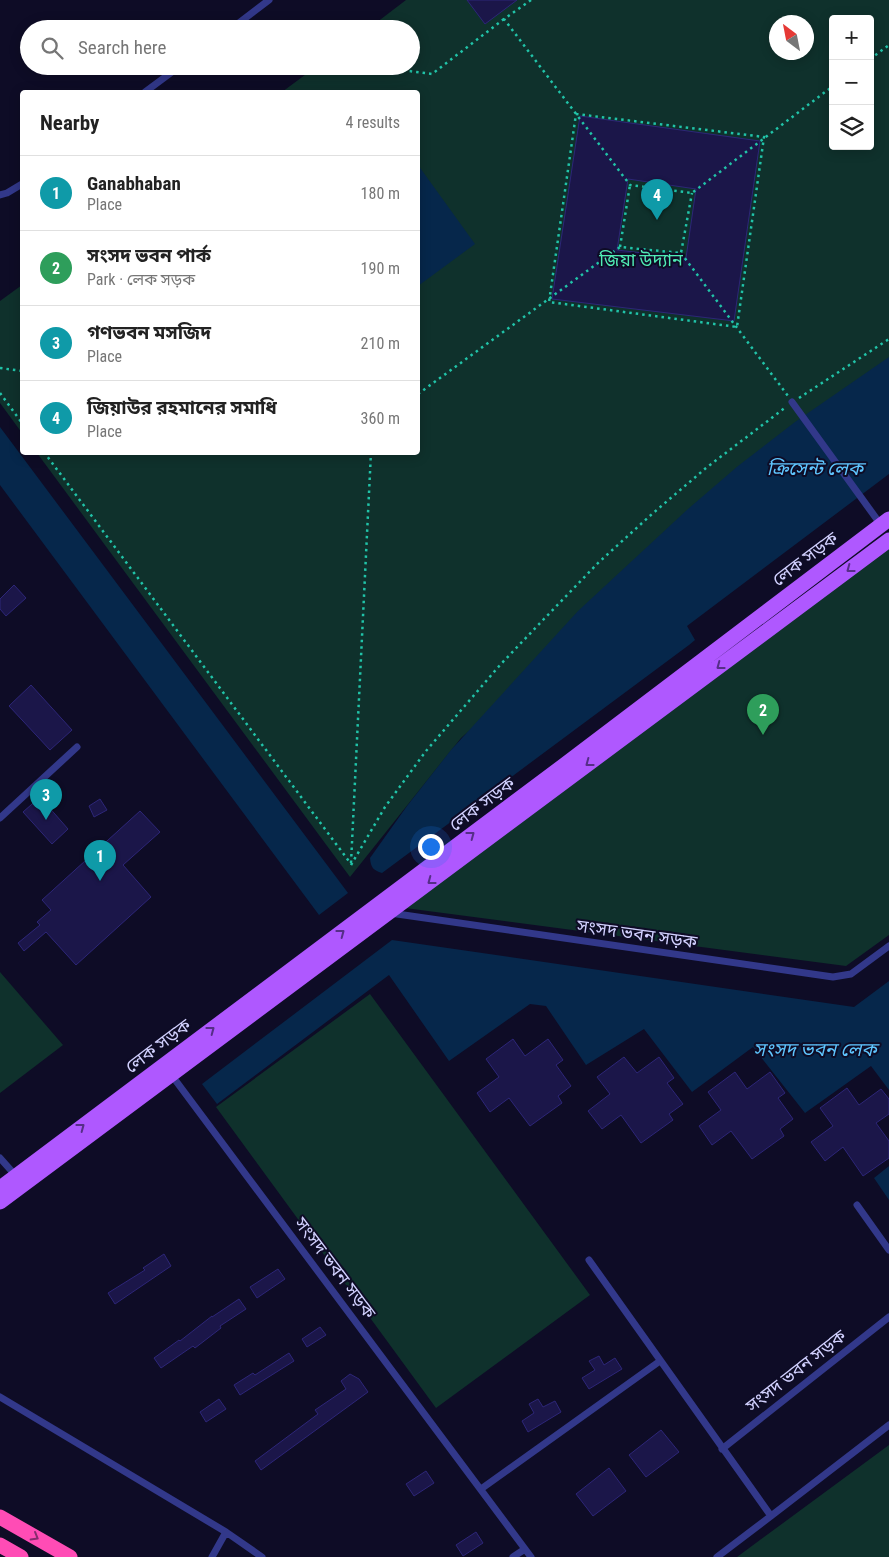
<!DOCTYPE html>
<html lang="en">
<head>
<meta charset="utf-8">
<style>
  :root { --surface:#fff; --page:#f6f6f6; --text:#222; --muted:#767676; --line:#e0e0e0; --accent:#0f766e }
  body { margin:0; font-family:"Roboto Condensed","Noto Sans Bengali",sans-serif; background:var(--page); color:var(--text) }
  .controls { position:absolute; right:15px; top:15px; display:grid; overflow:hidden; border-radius:5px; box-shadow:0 2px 12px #0003 }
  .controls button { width:45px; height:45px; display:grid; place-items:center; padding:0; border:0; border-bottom:1px solid var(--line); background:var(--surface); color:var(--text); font:25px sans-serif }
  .compass { position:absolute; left:769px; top:15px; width:45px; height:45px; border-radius:50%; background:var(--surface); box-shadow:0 2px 12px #0003; rotate:328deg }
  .you { position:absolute; left:430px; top:846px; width:18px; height:18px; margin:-12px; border:4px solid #fff; border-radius:50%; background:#1a73e8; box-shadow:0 0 0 8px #1a73e833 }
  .badge { display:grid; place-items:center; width:32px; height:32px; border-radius:50%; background:var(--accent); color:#fff; font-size:16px; font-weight:700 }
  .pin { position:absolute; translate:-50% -41px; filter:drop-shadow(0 1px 2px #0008) }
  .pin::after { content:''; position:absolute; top:26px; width:18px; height:15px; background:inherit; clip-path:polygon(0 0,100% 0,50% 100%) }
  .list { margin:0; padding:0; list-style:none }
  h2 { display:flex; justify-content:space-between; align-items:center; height:65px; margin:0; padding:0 20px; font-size:21px }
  h2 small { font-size:16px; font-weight:400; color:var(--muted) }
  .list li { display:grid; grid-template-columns:32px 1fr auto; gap:15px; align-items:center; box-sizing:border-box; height:75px; padding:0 20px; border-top:1px solid var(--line) }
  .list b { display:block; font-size:19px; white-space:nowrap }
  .list p { margin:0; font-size:16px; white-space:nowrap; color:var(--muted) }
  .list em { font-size:16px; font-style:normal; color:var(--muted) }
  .icon { flex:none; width:28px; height:28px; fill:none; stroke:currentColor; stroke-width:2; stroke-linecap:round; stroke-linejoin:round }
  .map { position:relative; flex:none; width:889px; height:1557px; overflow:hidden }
  .search { position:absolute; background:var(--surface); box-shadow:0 2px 12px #0003; left:20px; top:20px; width:400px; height:55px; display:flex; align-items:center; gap:12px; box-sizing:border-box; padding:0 18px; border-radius:28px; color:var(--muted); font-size:19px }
  .panel { position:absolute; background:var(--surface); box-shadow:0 2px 12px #0003; left:20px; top:90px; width:400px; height:365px; border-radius:5px }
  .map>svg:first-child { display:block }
  .green { fill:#0f312c; fill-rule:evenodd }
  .water { fill:#06274b }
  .building { fill:#1b1649; stroke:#2d2678; fill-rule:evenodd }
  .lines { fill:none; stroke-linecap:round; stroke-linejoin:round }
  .path { stroke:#21c3a8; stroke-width:2.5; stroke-dasharray:2.5 4; stroke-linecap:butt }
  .lane { stroke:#32388a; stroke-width:7 }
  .primary { stroke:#af58ff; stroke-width:15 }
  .highway { stroke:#ff4cb5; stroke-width:15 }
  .oneway { stroke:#562e88 }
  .oneway2 { stroke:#862c6e }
  .labels { text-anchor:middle; stroke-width:4; stroke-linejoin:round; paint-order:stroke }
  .park-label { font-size:18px; fill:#50ecb5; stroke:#0e0c26 }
  .street-label { font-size:18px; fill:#d2d1ff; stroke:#0e0c26 }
  .water-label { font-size:19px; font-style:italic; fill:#5fc6ff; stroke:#0e0c26 }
</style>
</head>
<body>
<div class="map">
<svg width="889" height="1557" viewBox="0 0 889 1557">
  <rect width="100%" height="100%" fill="#0e0c26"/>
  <path class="green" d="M406,0H889V359L461,738L350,877L37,453L418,452V92H282L317,66H411V29H368ZM833,19H870V146H833ZM776,22H806V52H776Z
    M22,285V433L0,403V301Z
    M889,545V935L846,966L405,908Z
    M0,972L63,1045L0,1093Z
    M370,994L590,1295L436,1408L216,1107Z
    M889,1445V1557H737Z"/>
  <path class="water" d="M418,165L475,244L418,286Z
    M889,357V474L687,626L695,640L689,645L382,873C373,870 371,868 370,858L407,806L451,750L578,611L688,509L738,466L795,422Z
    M0,427L348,893L319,915L0,485Z
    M392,940L854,1007L889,981V1090L871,1066L805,1113L753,1047L692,1092L644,1029L586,1065L546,1006L530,1004L449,1061L389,975L217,1104L202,1084Z
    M889,1166V1200L874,1178Z"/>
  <path class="building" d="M467,0H517L485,24Z
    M580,116L760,141L734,321L552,299ZM628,179L696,189L686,258L617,250Z
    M14,585L26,598L6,616L0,609V599Z
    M31,685L72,730L50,750L9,706Z
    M40,797L68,829L52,844L23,812Z
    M100,799L107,810L94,817L89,806Z
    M140,811L160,832L123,865L151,897L76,965L46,932L24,951L18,943L40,925L37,922L51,910L42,900Z
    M513,1039L525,1056L548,1039L563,1060L556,1065L571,1086L558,1096L562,1103L530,1126L509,1098L490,1112L477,1093L499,1077L486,1059Z
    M624,1057L637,1073L659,1057L674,1078L667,1083L683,1104L669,1114L673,1120L641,1143L621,1115L602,1129L588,1111L610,1094L597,1077Z
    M735,1072L747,1089L770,1072L785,1093L778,1098L793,1119L780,1129L784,1136L752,1159L731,1131L712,1145L699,1126L721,1110L708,1092Z
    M847,1088L859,1105L881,1089L889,1099V1114L876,1123L889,1141V1158L863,1176L843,1147L825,1161L811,1142L833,1126L820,1108Z
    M164,1254L171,1266L115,1304L108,1293L145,1270L143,1268Z
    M278,1269L285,1279L257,1298L250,1287Z
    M239,1299L246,1309L220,1326L221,1328L195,1348L193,1346L161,1368L154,1358L179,1340L180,1341L212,1316V1317Z
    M320,1327L326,1335L307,1347L302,1339Z
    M289,1353L294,1361L240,1395L234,1385L253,1373L255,1375Z
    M599,1356L604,1365L615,1358L622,1369L589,1389L582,1378L595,1370L589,1361Z
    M350,1374L359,1379L368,1392L261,1470L255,1461L318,1414L315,1410L346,1389L341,1381Z
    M219,1399L226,1409L206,1422L200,1412Z
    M538,1399L543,1407L555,1401L561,1412L528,1432L522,1421L534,1413L529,1404Z
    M661,1430L679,1452L646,1477L629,1455Z
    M609,1468L626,1491L593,1516L576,1494Z
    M426,1471L434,1483L414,1496L406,1484Z
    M476,1532L483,1543L463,1556L456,1545Z"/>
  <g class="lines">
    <path class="path" d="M531,0L504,19L630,185L692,193L833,86
      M870,59L889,45
      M371,66L432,74L504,19
      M576,114L764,137L737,327L549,302Z
      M620,247L630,185
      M681,253L788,396
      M0,368L22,371
      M0,393L22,423
      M418,394L620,247L681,253L692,193
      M799,398L889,339
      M44,452L351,864
      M351,863L371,452
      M351,865L385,807L426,751L500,665L543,620L598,563L652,514L706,468L786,407"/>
    <path class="lane" d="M231,29L269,0
      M145,92L180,66
      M0,195L7,193L22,184
      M792,402L881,525
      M0,818L77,747
      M390,913L833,977L851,974L889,946
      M170,1073L531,1557
      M0,1158L16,1176
      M857,1205L889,1250
      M589,1260L771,1516L717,1557
      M0,1397L226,1532
      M722,1449L889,1317
      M481,1489L660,1361
      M771,1516L889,1425
      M212,1557L226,1532L262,1557
      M513,1557L525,1549"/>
    <path class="primary" d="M0,1188L563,766L889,519
      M0,1202L889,540"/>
    <path class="highway" d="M0,1517L70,1557
      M0,1545L21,1557"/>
  </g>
  <defs><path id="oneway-chevron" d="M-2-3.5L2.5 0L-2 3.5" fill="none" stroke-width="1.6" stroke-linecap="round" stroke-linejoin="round" transform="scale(1.25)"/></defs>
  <g class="oneway">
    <use href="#oneway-chevron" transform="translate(850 569) rotate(143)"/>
    <use href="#oneway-chevron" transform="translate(720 666) rotate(143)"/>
    <use href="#oneway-chevron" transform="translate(589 763) rotate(143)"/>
    <use href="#oneway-chevron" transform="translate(471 835) rotate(-37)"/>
    <use href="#oneway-chevron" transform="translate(431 881) rotate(143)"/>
    <use href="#oneway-chevron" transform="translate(341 933) rotate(-37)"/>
    <use href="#oneway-chevron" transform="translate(211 1030) rotate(-37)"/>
    <use href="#oneway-chevron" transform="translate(81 1127) rotate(-37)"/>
  </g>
  <use class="oneway2" href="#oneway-chevron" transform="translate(35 1537) rotate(30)"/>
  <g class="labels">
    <g class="park-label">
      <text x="641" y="266">জিয়া উদ্যান</text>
    </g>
    <g class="street-label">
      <text transform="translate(805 559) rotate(-37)" y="6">লেক সড়ক</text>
      <text transform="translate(482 804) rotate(-37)" y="6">লেক সড়ক</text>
      <text transform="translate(637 934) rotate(8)" y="6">সংসদ ভবন সড়ক</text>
      <text transform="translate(158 1046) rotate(-37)" y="6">লেক সড়ক</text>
      <text transform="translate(335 1268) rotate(53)" y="6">সংসদ ভবন সড়ক</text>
      <text transform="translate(796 1371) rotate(-38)" y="6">সংসদ ভবন সড়ক</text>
    </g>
    <g class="water-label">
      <text x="815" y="475">ক্রিসেন্ট লেক</text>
      <text x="815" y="1056">সংসদ ভবন লেক</text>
    </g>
  </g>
</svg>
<div class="controls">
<button>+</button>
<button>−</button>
<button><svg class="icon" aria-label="layers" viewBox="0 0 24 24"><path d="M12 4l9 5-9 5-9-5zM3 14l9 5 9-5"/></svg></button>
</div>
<svg class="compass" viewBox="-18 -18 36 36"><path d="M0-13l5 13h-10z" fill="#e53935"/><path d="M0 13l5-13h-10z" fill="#767676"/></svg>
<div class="you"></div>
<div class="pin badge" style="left:100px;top:881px;background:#0f9aa8">1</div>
<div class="pin badge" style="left:763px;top:735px;background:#2e9e5b">2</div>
<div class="pin badge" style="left:46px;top:820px;background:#0f9aa8">3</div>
<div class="pin badge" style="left:657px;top:220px;background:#0f9aa8">4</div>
<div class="search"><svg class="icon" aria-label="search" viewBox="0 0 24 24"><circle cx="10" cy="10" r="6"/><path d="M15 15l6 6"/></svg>Search here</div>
<section class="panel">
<h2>Nearby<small>4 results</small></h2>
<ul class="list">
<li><span class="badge" style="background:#0f9aa8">1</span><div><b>Ganabhaban</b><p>Place</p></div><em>180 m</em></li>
<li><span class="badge" style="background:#2e9e5b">2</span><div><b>সংসদ ভবন পার্ক</b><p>Park · লেক সড়ক</p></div><em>190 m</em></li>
<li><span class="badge" style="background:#0f9aa8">3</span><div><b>গণভবন মসজিদ</b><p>Place</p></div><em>210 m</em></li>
<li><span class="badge" style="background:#0f9aa8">4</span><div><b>জিয়াউর রহমানের সমাধি</b><p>Place</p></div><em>360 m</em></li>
</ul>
</section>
</div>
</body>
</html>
